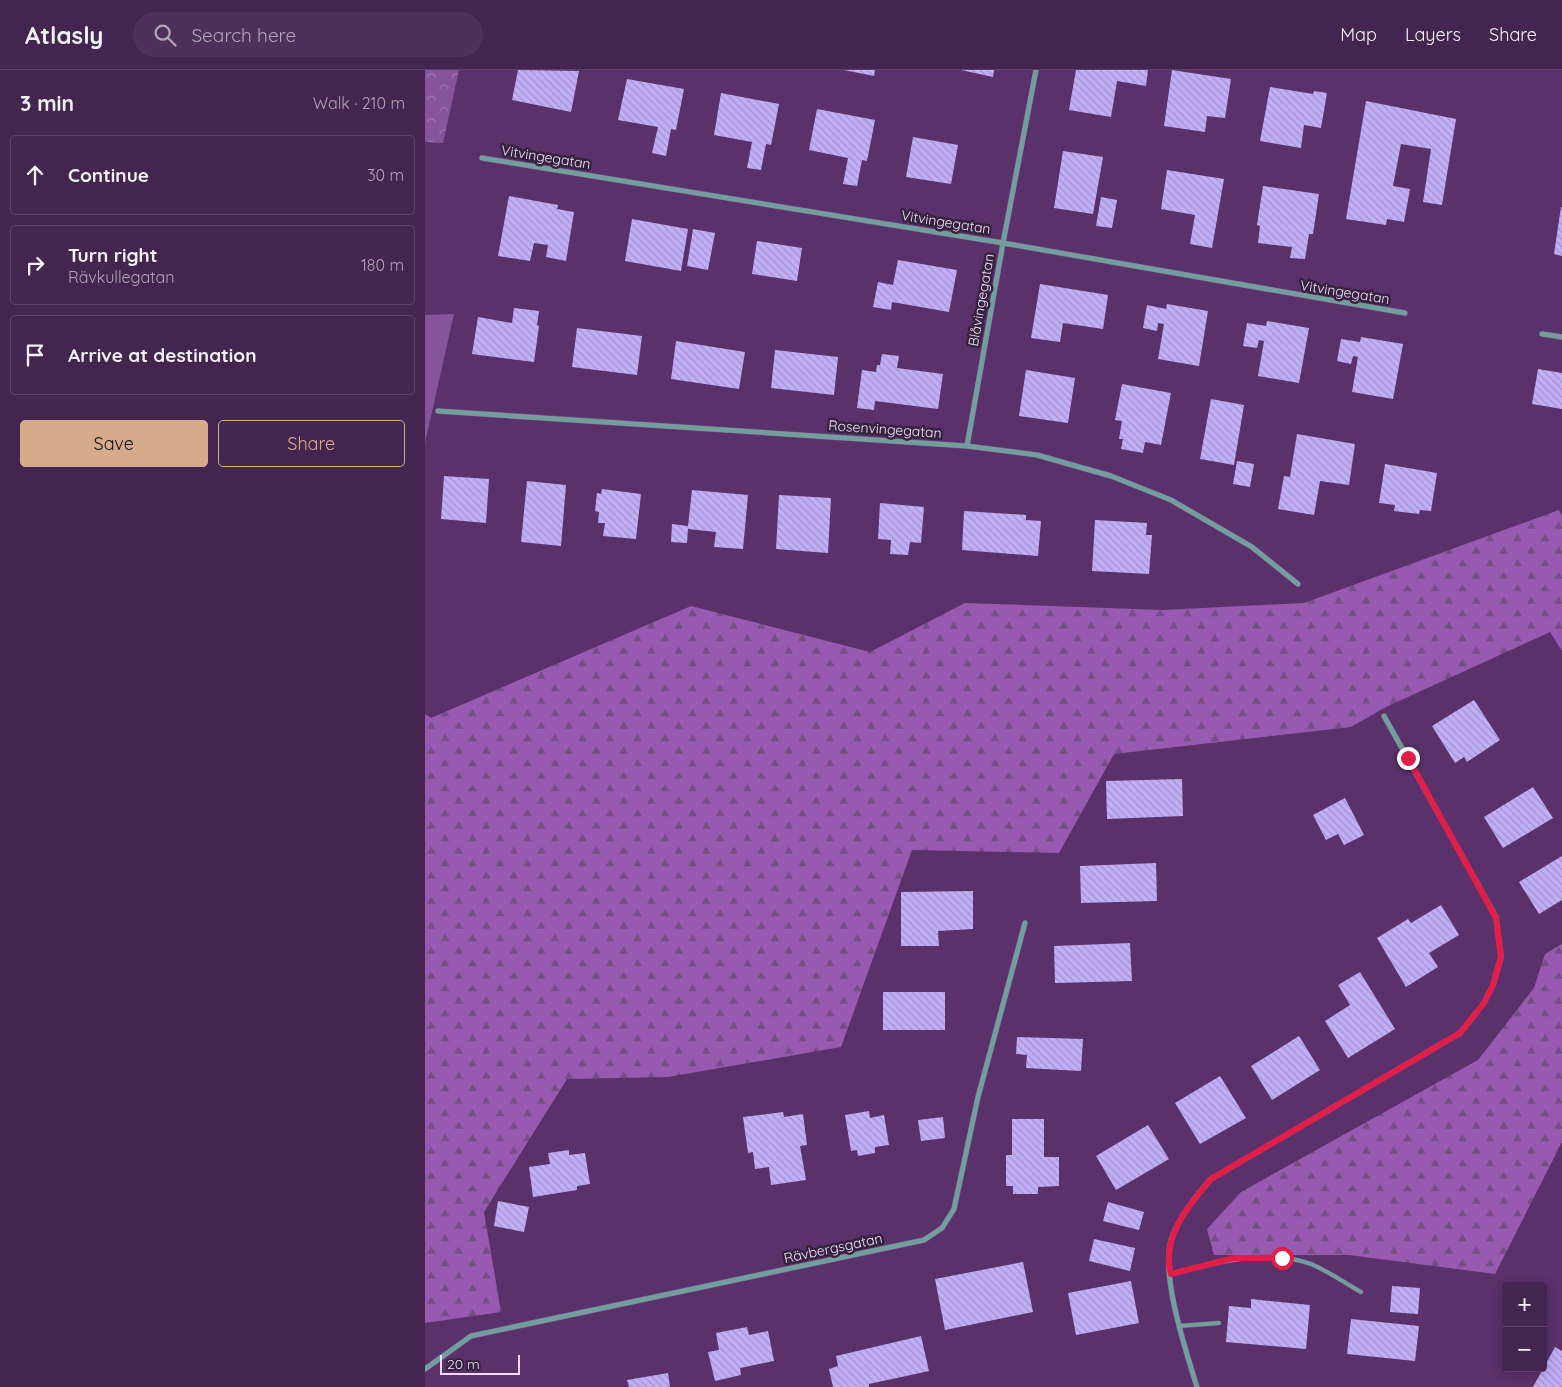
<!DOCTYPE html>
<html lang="en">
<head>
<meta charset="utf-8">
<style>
  :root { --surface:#442550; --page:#4e315a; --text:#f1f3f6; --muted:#afa5b7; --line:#5c4267; --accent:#d6ab8b }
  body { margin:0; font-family:Quicksand,sans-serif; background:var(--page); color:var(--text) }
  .controls { position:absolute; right:15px; bottom:15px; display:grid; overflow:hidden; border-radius:5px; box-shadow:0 2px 12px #0003 }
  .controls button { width:45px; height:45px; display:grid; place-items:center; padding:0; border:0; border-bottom:1px solid var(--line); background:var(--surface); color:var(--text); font:25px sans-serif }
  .scale { position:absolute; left:15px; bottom:12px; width:80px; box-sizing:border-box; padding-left:5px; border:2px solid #f3dbfe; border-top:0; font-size:14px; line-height:18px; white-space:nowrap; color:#f3dbfe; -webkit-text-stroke:4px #35233d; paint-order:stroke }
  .stop { position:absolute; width:15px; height:15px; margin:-11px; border:4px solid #e11d48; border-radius:50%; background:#fff }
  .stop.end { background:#e11d48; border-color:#fff; box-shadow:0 1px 5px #0008 }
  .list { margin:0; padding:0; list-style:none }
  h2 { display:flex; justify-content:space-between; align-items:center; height:65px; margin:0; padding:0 20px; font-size:21px }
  h2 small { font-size:16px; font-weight:400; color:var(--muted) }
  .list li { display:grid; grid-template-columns:32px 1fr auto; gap:15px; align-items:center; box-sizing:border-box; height:80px; margin:0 10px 10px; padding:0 10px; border:1px solid var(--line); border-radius:5px }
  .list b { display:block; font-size:19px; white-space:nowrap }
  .list p { margin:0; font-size:16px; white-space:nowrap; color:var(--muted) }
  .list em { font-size:16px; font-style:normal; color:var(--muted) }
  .actions { display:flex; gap:10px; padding:15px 20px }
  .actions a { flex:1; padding:11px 0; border:1px solid var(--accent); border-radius:5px; text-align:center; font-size:18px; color:var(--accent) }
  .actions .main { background:var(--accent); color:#111 }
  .icon { flex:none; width:28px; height:28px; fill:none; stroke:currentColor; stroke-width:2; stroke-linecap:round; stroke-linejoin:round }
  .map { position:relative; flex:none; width:1137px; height:1317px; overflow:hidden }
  header { display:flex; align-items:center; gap:30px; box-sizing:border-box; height:70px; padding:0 25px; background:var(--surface); border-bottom:1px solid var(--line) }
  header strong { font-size:24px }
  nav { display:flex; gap:28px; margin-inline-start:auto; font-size:18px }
  .search { width:350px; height:45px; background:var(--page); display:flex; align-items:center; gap:12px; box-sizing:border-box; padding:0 18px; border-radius:28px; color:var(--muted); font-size:19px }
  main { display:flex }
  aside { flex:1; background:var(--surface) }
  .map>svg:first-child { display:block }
  .green { fill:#86549b }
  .forest { fill:url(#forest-firs) }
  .park { fill:url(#park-crowns) }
  .building { fill:url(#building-back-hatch) }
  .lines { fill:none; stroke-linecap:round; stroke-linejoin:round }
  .service-casing { stroke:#765085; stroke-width:5 }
  .minor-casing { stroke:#765085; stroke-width:6 }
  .service { stroke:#739e9e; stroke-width:4 }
  .minor { stroke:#739e9e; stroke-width:5 }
  .route { stroke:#e11d48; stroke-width:6 }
  .labels { text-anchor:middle; stroke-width:5; stroke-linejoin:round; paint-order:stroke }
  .street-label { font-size:14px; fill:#f3dbfe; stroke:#35233d }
</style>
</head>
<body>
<header>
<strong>Atlasly</strong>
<div class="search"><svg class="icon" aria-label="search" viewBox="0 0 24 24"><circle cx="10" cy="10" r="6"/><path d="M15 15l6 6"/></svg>Search here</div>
<nav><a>Map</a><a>Layers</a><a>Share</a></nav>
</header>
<main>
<aside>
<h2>3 min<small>Walk · 210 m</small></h2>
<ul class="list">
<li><svg class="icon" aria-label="ahead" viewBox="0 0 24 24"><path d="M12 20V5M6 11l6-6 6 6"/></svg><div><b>Continue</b></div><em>30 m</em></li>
<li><svg class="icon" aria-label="right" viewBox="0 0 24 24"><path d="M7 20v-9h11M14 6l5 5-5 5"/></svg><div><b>Turn right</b><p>Rävkullegatan</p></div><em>180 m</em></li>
<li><svg class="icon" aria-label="arrive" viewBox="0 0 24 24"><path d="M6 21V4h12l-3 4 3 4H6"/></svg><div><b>Arrive at destination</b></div></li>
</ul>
<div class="actions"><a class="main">Save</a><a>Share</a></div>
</aside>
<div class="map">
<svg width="1137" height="1317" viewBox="0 0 1137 1317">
  <defs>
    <pattern id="forest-firs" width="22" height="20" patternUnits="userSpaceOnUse" patternTransform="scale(1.25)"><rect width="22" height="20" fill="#975ab0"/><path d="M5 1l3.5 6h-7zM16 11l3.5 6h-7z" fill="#744f83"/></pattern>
    <pattern id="park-crowns" width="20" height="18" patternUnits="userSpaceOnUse" patternTransform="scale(1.25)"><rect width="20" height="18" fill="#86549b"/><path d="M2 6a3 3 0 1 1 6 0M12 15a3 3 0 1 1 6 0" fill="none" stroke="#9d74af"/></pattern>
    <pattern id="building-back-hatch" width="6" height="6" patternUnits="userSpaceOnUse" patternTransform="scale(1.25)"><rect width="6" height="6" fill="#c0aef7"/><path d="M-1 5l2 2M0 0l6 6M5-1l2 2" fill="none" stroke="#a293cc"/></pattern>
  </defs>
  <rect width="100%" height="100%" fill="#5a316b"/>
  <path class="green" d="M29,244L0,373V245Z"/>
  <path class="forest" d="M1134,440L1137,446V581L1125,562L961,637L926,657L689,684L634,783L487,780L416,977L243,1007L142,1009L59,1142L76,1242L0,1253V644L6,648L266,536L445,582L540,533L738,540L879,533Z
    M1137,874V1072L1070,1204L924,1185H789L782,1159L816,1122L1053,990L1109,918L1120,884Z"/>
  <path class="park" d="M0,0H34L18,73L0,72Z"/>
  <path class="building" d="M93,0L154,1L146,42L87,30Z
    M419,0H450L449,6Z
    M536,0H569L568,7Z
    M651,0H723L721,16L692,11L686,47L644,40Z
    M747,0L806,9L800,48L782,46L780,62L739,56Z
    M202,9L259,19L251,60L246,59L241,86L227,83L233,57L193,50Z
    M845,17L888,24L889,21L902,23L896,58L879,55L876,78L835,71Z
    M296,23L354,34L346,75L341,74L336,100L322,98L327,72L289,65Z
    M941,31L1031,49L1017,135L998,132L1006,79L976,74L968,116L985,119L979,152L962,149L961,155L921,149Z
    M392,39L450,50L442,91L437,90L432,116L418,114L423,88L384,80Z
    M488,67L533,75L526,114L481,107Z
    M638,81L678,87L668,144L629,138Z
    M742,100L799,109L787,178L765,174L770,145L736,139Z
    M838,116L894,124L888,164H884L880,189L865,188L867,177L833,173L835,156L832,155Z
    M84,126L133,135L132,139L149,142L141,191L121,187L123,175L109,173L105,191L73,186Z
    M676,127L692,130L687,158L671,156Z
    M1136,137H1137V186L1129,184Z
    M207,149L263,159L256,201L200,191Z
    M268,159L290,163L283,200L262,196Z
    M332,171L377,178L372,211L327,204Z
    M473,190L532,200L524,242L467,232L466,240L448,237L453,212L468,215Z
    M615,214L683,225L678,259L638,253L635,272L606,268Z
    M742,234L783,241L774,296L733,289L739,254L733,253L732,261L718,258L722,235L741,239Z
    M89,238L114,241L112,255L114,256L109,292L47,284L53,247L87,253Z
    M842,251L884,258L874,313L833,306L839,271L834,270L832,278L818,276L822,253L841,256Z
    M152,258L217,266L212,305L147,297Z
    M936,267L978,274L968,329L927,322L933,287L928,286L926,294L912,291L916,269L935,272Z
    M251,271L320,282L314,319L246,309Z
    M350,280L413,287L409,325L346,318Z
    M457,284L474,286L472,298L518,304L513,339L450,331L449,340L432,338L437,300L451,302L452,295H455Z
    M1113,299L1137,303V339L1107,334Z
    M601,300L650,308L643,353L594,346Z
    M697,314L746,323L736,375L720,372L718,383L696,379L698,369H694L697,351L690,350Z
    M786,329L819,335L809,395L775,389Z
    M872,364L930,374L924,415L895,411L889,445L853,439L859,406L865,407Z
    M812,391L829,394L825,417L808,414Z
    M960,394L1012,403L1006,441L995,440L994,444L969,441L970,435L954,433Z
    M19,406L64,409L61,453L16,449Z
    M102,411L141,415L136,476L96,472Z
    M177,419L216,424L211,469L178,466L180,453H173L174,442L170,441L172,423L176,424Z
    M267,420L323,425L318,479L289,477L291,462L263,459L262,473L246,472L247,454L263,456Z
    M354,425L406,428L403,483L351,479Z
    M455,433L499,437L496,473L485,472L483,485L465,484L466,470L453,469Z
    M539,441L601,445V450L616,451L613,486L537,480Z
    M670,450L722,453L721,465H727L724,504L667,501Z
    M1049,630L1075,670L1042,692L1039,687L1030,693L1007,656Z
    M757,709L758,746L682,749L681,711Z
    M1108,717L1128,748L1078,778L1059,747Z
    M920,728L939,765L919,775L913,764L901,770L888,745Z
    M1137,786V830L1114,844L1094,812Z
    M731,793L732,831L656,833L655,796Z
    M548,821V859L513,861L514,876H476V822Z
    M1016,835L1034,865L1004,883L1013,897L981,917L952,868L983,849L986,853Z
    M705,873L707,911L630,913L629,876Z
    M935,902L970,959L923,988L900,951L925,935L913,915Z
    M458,922H520V960H458Z
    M874,966L895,1000L847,1030L826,996Z
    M592,967L658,969L656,1001L601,998L602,985L591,984Z
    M795,1006L821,1048L775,1074L750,1033Z
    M444,1041L445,1048L459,1045L464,1075L450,1077V1083L433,1086L432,1080L426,1081L420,1045Z
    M358,1042L359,1047L378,1044L382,1075L375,1076L381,1110L346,1115L344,1097L330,1099L328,1082L323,1083L318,1047Z
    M518,1047L520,1068L496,1071L493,1050Z
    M587,1049H619V1087H634V1116L613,1117V1124H588V1116H581V1085H587Z
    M723,1055L744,1089L691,1120L671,1086Z
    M144,1080V1085L160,1083L165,1114L152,1116V1120L108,1127L104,1097L125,1094L123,1083Z
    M73,1131L104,1137L99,1162L69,1156Z
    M683,1132L719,1142L714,1160L678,1151Z
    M669,1169L710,1178L705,1201L664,1191Z
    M598,1192L608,1242L520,1260L510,1209Z
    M706,1211L714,1253L651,1265L643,1223Z
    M967,1216L995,1218L993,1244L965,1242Z
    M826,1229L885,1235L881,1279L801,1272L804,1236L826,1238Z
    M926,1249L994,1256L990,1291L922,1284Z
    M322,1257L324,1265L343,1261L349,1291L315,1298L316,1305L290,1311L283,1282L294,1280L291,1263Z
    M496,1266L504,1301L444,1314V1317H408L404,1299L413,1296L411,1286Z
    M1130,1277L1137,1281V1317H1108Z
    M243,1303L245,1317H204L202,1310Z"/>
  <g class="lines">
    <defs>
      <path id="service" d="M745,1204C791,1193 840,1178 886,1194C903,1201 920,1213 936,1222
        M754,1256L794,1253"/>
      <path id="minor" d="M57,88L578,173L980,243
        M1117,264L1137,267
        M13,341L542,376L612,385L686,406L746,430L827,477L873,514
        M542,376L578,173L611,0
        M0,1299L46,1266L499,1170L517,1158L529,1139L553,1027L600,853
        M772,1317C761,1281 733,1199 748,1165C757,1143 771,1126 786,1109L1035,963L1059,933L1068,915L1076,887L1071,847L959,646"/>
    </defs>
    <use href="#service" class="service-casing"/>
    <use href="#minor" class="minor-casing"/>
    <use href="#service" class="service"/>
    <use href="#minor" class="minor"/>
  </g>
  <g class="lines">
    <path class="route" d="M857,1188H809L746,1204C736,1167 764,1135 786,1109L1035,963L1059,933L1068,915L1076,887L1071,848L983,688"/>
  </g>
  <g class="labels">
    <g class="street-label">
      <text transform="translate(121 87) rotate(9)" y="5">Vitvingegatan</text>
      <text transform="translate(521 152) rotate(9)" y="5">Vitvingegatan</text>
      <text transform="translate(920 222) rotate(9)" y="5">Vitvingegatan</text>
      <text transform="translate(556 230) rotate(-80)" y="5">Blåvingegatan</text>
      <text transform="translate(460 359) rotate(4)" y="5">Rosenvingegatan</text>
      <text transform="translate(408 1178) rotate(-12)" y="5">Rävbergsgatan</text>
    </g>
  </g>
</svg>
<div class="controls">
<button>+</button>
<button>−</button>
</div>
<div class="scale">20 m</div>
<div class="stop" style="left:857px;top:1188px"></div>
<div class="stop end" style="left:983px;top:688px"></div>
</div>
</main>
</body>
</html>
